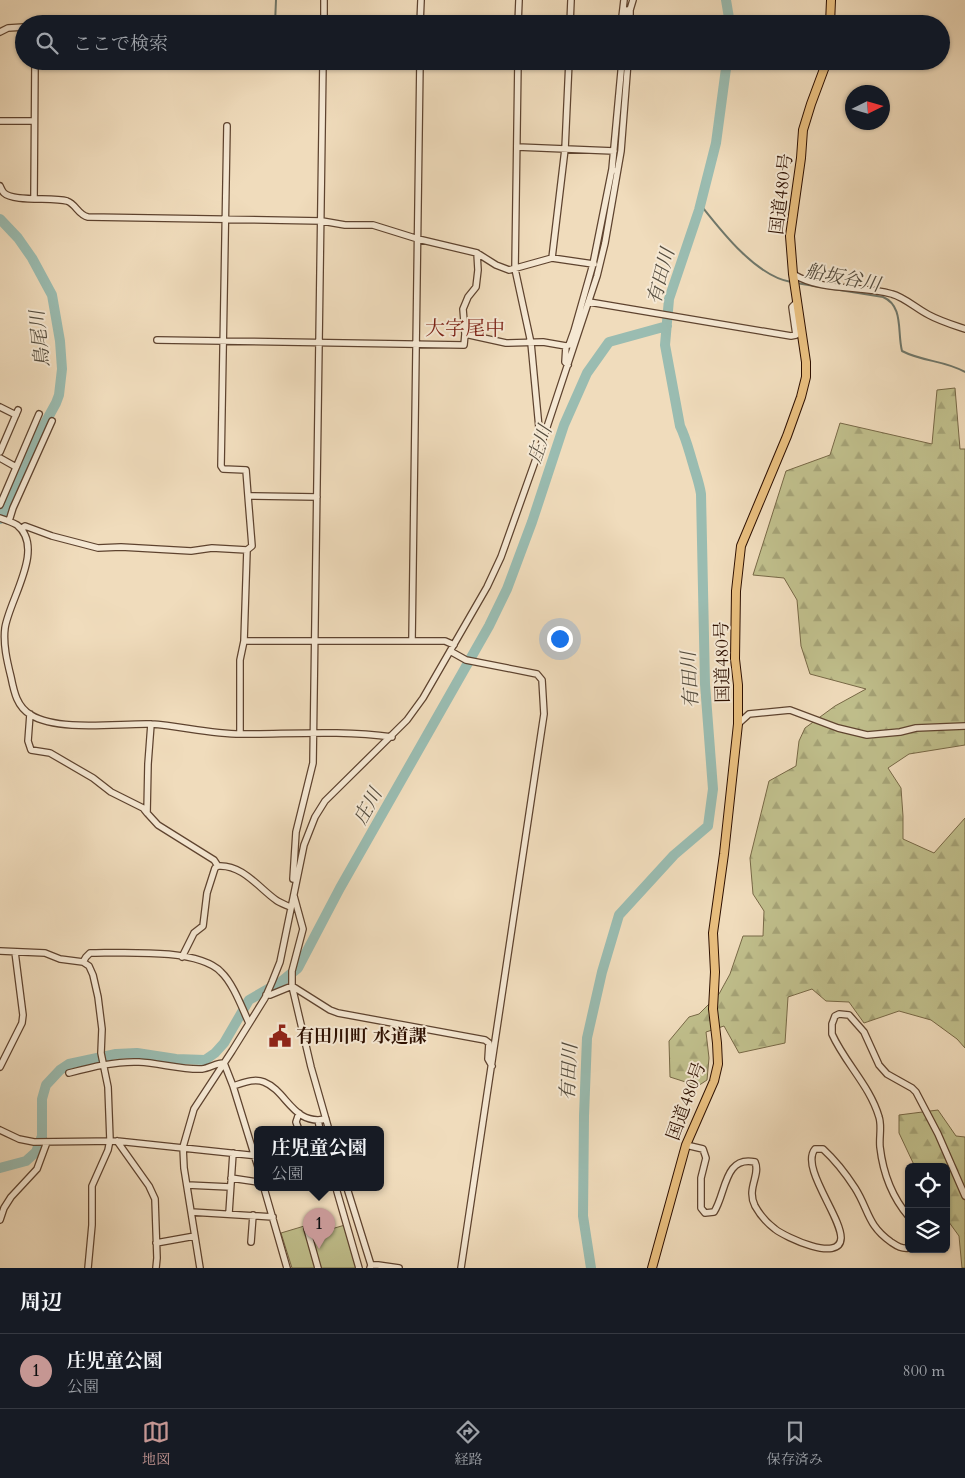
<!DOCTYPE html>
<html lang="ja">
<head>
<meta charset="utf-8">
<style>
  :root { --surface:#171b24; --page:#242831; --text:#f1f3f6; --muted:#9ea1a6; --line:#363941; --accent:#c59692 }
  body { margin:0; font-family:Cardo,"Noto Serif JP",serif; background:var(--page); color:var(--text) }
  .controls { position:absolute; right:15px; bottom:15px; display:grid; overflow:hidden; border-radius:8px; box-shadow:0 1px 4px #0004 }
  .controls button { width:45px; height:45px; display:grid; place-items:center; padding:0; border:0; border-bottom:1px solid var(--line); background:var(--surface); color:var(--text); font:25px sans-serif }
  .compass { position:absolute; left:845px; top:85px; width:45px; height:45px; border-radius:50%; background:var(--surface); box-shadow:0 1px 4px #0004; rotate:85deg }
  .you { position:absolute; left:559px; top:638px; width:18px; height:18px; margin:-12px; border:4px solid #fff; border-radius:50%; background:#1a73e8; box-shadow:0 0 0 8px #1a73e833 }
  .badge { display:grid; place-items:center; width:32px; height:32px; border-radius:50%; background:var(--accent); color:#111; font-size:16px; font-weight:700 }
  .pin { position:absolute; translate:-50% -41px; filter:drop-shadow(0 1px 2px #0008) }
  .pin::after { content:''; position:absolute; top:26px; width:18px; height:15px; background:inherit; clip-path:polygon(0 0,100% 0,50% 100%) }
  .popup { position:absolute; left:254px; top:1126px; width:130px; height:65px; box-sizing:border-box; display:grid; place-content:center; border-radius:8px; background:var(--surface); filter:drop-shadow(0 1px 4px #0005); font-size:16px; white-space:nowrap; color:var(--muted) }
  .popup b { font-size:19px; color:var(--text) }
  .popup::after { content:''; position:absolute; left:50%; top:100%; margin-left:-10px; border:10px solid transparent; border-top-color:var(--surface) }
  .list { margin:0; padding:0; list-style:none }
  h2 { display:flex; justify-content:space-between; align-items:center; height:65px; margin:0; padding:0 20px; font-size:21px }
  h2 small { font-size:16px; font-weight:400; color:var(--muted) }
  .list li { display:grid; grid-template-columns:32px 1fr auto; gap:15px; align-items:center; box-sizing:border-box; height:75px; padding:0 20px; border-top:1px solid var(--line) }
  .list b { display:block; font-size:19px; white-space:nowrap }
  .list p { margin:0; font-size:16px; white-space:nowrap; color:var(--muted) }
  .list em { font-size:16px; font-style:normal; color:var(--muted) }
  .icon { flex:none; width:28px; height:28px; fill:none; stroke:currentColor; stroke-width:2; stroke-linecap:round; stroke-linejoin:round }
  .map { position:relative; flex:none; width:965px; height:1268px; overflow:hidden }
  .search { position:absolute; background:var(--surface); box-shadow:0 1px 4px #0004; left:15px; right:15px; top:15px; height:55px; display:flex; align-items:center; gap:12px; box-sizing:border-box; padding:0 18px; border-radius:28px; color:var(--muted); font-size:19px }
  .sheet { height:140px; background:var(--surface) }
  nav { display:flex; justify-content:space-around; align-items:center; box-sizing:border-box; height:70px; border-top:1px solid var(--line); background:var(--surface); font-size:14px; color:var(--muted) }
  nav a { display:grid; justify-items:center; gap:2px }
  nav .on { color:var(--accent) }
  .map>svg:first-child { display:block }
  .green { fill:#c0bf8c; stroke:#776846 }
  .forest { fill:url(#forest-firs); stroke:#776846 }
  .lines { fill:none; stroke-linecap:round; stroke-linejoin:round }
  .stream { stroke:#6f776a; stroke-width:2 }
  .river { stroke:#9abcb1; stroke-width:10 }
  .minor-casing { stroke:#5e432f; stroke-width:8 }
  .highway-casing { stroke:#2e1000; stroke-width:10 }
  .minor { stroke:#f5e8d3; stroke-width:5.5 }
  .highway { stroke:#e8be7e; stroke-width:8 }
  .labels { text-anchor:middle; stroke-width:4; stroke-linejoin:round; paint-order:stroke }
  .street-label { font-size:18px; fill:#2e1000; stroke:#f5e8d3 }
  .poi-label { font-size:18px; font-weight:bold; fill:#2e1000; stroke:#f5e8d3; text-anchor:start }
  .water-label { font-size:19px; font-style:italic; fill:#544c3e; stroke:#f5e8d3 }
  .quarter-label { font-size:20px; fill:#7a1f14; stroke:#f5e8d3 }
</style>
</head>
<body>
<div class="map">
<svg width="965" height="1268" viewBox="0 0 965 1268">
  <defs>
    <pattern id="forest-firs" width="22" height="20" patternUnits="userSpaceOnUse" patternTransform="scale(1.25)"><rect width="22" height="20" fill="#c0bf8c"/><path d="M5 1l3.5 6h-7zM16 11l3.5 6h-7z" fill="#a5a377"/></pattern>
  </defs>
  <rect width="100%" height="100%" fill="#f0dcbc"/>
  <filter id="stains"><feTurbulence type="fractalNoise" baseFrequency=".004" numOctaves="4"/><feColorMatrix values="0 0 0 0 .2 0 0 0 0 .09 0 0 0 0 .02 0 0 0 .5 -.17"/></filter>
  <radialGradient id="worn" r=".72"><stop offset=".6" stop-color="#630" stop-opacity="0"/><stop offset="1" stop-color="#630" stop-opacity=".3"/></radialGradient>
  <path class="green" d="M311,1224L314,1234L345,1225L358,1268H292L281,1233Z"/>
  <path class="forest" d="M955,388L960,449H965V745L909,754L888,768L901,788L903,816V839L934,853L965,818V1048L957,1039L931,1020L899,1011L864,1023L849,1002L826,1001L812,989L788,997L785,1043L739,1053L724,1026L706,1032L709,1058L707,1080L698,1086L670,1077L669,1041L689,1017L699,1014L719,994L730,974L743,936H763L764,911L753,894L750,858L769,781L796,766L799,741L805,728L835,706L866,689L810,674L801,646L797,600L784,578L753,575L786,471L830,455L840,423L932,444L937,390Z
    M938,1110L956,1136L965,1137V1268H962L959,1236L946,1218V1167H915L899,1133V1115Z"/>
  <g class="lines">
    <path class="stream" d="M275,24L276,0
      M700,204C722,232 756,276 791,282
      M796,283L883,297C904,306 897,332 902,351C923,362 944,360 965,372"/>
    <path class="river" d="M726,0L730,24
      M0,219L18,238L32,258L52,295L60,341L62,369L59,395L56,403L32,447L0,519
      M0,1168L26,1161L36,1152L42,1136V1099L46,1085L60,1070L69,1064L116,1054L137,1053L176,1059L205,1060L215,1053L224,1043L249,1000L282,981L298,968L340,888L489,626L507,589L532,522L564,425L587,373L609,342L667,326
      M591,1268L583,1216L584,1116L587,1038L602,972L619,915L674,855L708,826L713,789L705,684L701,494C699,482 696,475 693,464C689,451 686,438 680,426L665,345L669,299L699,210L716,143L727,61"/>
    <defs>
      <path id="minor" d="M622,17L624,0
        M324,24V0
        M420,24L421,0
        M518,24L519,0
        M570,24L571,0
        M624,24L627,10H630L633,0
        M630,24V10
        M0,32L8,28L24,27
        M518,61L515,269L531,343L539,428L543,439
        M0,121H34
        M227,126L221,466L223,469L246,470L248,496
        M517,147L614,151
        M613,170L612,169L622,61
        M0,186C1,188 2,191 4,193C13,202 53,197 67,201C76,204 78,215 88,217L322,221L345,225H373L418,239L477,253L496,265L509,270L552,258L593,264L612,169
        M34,198L35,61
        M477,253L478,270L476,287L468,297L463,309L465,334L506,343L543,342L566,346L565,362L568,365
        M552,258L565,149L569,61
        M793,274C822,292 860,285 892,294C904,297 917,309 929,315C940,321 953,325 965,329
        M589,302L791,336L796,335L792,307L797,302
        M157,340L464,345L465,334
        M566,346L569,345L574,331L593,264H594
        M0,407L16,415
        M0,452L18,410
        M0,458L16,467
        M0,505L39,414
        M0,518C6,520 12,522 17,525C46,548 9,600 5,628C3,644 7,661 11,677C14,692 17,707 31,715C59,732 119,723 151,724C181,726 210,734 241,734C291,734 342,730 392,737
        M9,521L13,508L52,421
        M21,529L25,526L52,536L98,548L121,547L191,551L212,548L247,550
        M412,640L420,61
        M244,641H445L454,645
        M450,651L466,660L537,674L542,680L544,714L461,1268
        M30,714L28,741L31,750L50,753L93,778L111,792L143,808L147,813
        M151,724L148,764L147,813L158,825L214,860L218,866C242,864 259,888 276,900C280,903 286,905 290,907
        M738,724L749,714L790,710L838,728L867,735L900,732L916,728L965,726
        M240,734V660L244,641L247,550L252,546L248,496L317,497
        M293,879L296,832L313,763L323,61
        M294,896L303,929L292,971V986L311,1067L329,1130
        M0,951L45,953L60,959L83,962L89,966L93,975L98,997L102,1029L101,1053L108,1087L110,1140L108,1150L92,1186V1225L88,1268
        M182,957L194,933L203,926L207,893L215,868L218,866
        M83,962L86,957L90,953C122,953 198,948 221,972C233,983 242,1008 249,1023
        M266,995H270L292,986L330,1010L338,1013L485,1040L489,1043L488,1059L492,1066
        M224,1063L233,1086L258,1167
        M0,1067L22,1023L23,1015L15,952
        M69,1073C92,1067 116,1061 139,1062C159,1063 183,1070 202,1069C210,1068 216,1063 224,1063
        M233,1086C243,1083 254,1078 264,1082C287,1091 293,1126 326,1119
        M299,1113L296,1122L299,1130
        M318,1120L320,1130
        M0,1130L19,1139L34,1142L117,1141L258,1156
        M117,1141L149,1186L155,1199L157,1258L156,1268
        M686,1145L703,1149L706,1158L701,1178V1208L705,1213L714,1212C726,1194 724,1155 755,1162C761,1175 746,1188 755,1206C760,1215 767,1223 775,1229C785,1237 840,1263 841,1238C841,1216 800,1167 815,1149H823C835,1160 846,1174 855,1188C869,1210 867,1225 891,1242C897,1246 901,1249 909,1248
        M231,1178L258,1182
        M187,1185L230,1187
        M264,1188L287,1268
        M336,1188L359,1268
        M347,1188L371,1265
        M191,1212L273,1217
        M229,1213L233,1153
        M909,1217C892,1197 883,1173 880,1147C879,1137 882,1126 879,1117C870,1086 845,1063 832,1034V1024L835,1016L839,1014L849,1015L864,1032L879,1065L887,1074L912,1088L916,1092L938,1134L965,1196
        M0,1220L4,1208L11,1197L37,1169L47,1142
        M307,1229L318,1268
        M251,1242L253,1215
        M156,1243L195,1236
        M200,1268L184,1168L183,1147L194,1109L232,1051L265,998L272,982L280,962L304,845L315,817L325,801L407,720L423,698L487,587L501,557L543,439L597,276L605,243L621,151L628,61
        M370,1268L371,1265H378L399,1268"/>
      <path id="highway" d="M830,24L831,0
        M652,1268L686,1145L714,1081L718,1064L717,1043L713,1009L715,972L713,933L724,854L738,724V685L735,659L736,591L741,546L787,436L801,397L806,377V362L793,274L790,236L801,158L803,130L811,104L827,61"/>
    </defs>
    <use href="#minor" class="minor-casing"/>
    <use href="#highway" class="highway-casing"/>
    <use href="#minor" class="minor"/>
    <use href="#highway" class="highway"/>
  </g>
  <defs>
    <symbol id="civic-bare" viewBox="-9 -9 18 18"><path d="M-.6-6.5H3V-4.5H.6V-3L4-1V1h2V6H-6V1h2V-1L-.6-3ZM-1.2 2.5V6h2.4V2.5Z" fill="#8f2418" stroke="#f5e8d3" stroke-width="2.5" paint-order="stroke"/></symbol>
  </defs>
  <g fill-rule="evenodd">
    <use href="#civic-bare" x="264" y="1020" width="32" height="32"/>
  </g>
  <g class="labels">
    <g class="street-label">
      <text transform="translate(781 194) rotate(-83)" y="6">国道480号</text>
      <text transform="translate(722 662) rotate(-91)" y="6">国道480号</text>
      <text transform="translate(686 1101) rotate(-70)" y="6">国道480号</text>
    </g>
    <g class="poi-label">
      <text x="296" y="1042">有田川町 水道課</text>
    </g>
    <g class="water-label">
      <text transform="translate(660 276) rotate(-75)" y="7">有田川</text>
      <text transform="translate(843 277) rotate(11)" y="7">船坂谷川</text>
      <text transform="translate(39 339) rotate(-96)" y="7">鳥尾川</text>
      <text transform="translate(539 444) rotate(-71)" y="7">庄川</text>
      <text transform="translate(689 680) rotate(-93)" y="7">有田川</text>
      <text transform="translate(367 806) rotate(-61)" y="7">庄川</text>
      <text transform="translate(568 1072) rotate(-87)" y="7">有田川</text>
    </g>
    <g class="quarter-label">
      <text x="465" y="335">大字尾中</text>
    </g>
  </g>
  <rect width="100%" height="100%" filter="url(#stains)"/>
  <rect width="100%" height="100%" fill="url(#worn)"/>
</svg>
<div class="controls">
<button><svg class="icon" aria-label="locate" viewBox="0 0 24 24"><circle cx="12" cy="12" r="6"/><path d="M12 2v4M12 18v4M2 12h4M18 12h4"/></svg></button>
<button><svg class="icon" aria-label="layers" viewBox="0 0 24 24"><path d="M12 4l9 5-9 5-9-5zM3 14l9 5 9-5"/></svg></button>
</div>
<svg class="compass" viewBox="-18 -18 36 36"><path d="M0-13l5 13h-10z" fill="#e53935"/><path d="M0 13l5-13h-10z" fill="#9ea1a6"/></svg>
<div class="you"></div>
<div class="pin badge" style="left:319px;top:1249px">1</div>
<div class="popup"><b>庄児童公園</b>公園</div>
<div class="search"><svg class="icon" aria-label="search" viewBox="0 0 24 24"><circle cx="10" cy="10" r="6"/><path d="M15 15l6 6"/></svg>ここで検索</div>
</div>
<section class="sheet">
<h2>周辺<small></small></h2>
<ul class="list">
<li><span class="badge">1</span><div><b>庄児童公園</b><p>公園</p></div><em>800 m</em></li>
</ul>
</section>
<nav>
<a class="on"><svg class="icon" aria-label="map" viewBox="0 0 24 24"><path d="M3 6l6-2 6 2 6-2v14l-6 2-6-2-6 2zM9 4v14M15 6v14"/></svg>地図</a>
<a><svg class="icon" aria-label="directions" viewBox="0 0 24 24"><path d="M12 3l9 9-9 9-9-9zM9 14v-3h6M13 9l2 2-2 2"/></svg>経路</a>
<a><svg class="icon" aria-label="saved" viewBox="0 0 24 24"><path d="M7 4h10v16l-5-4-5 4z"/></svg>保存済み</a>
</nav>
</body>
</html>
